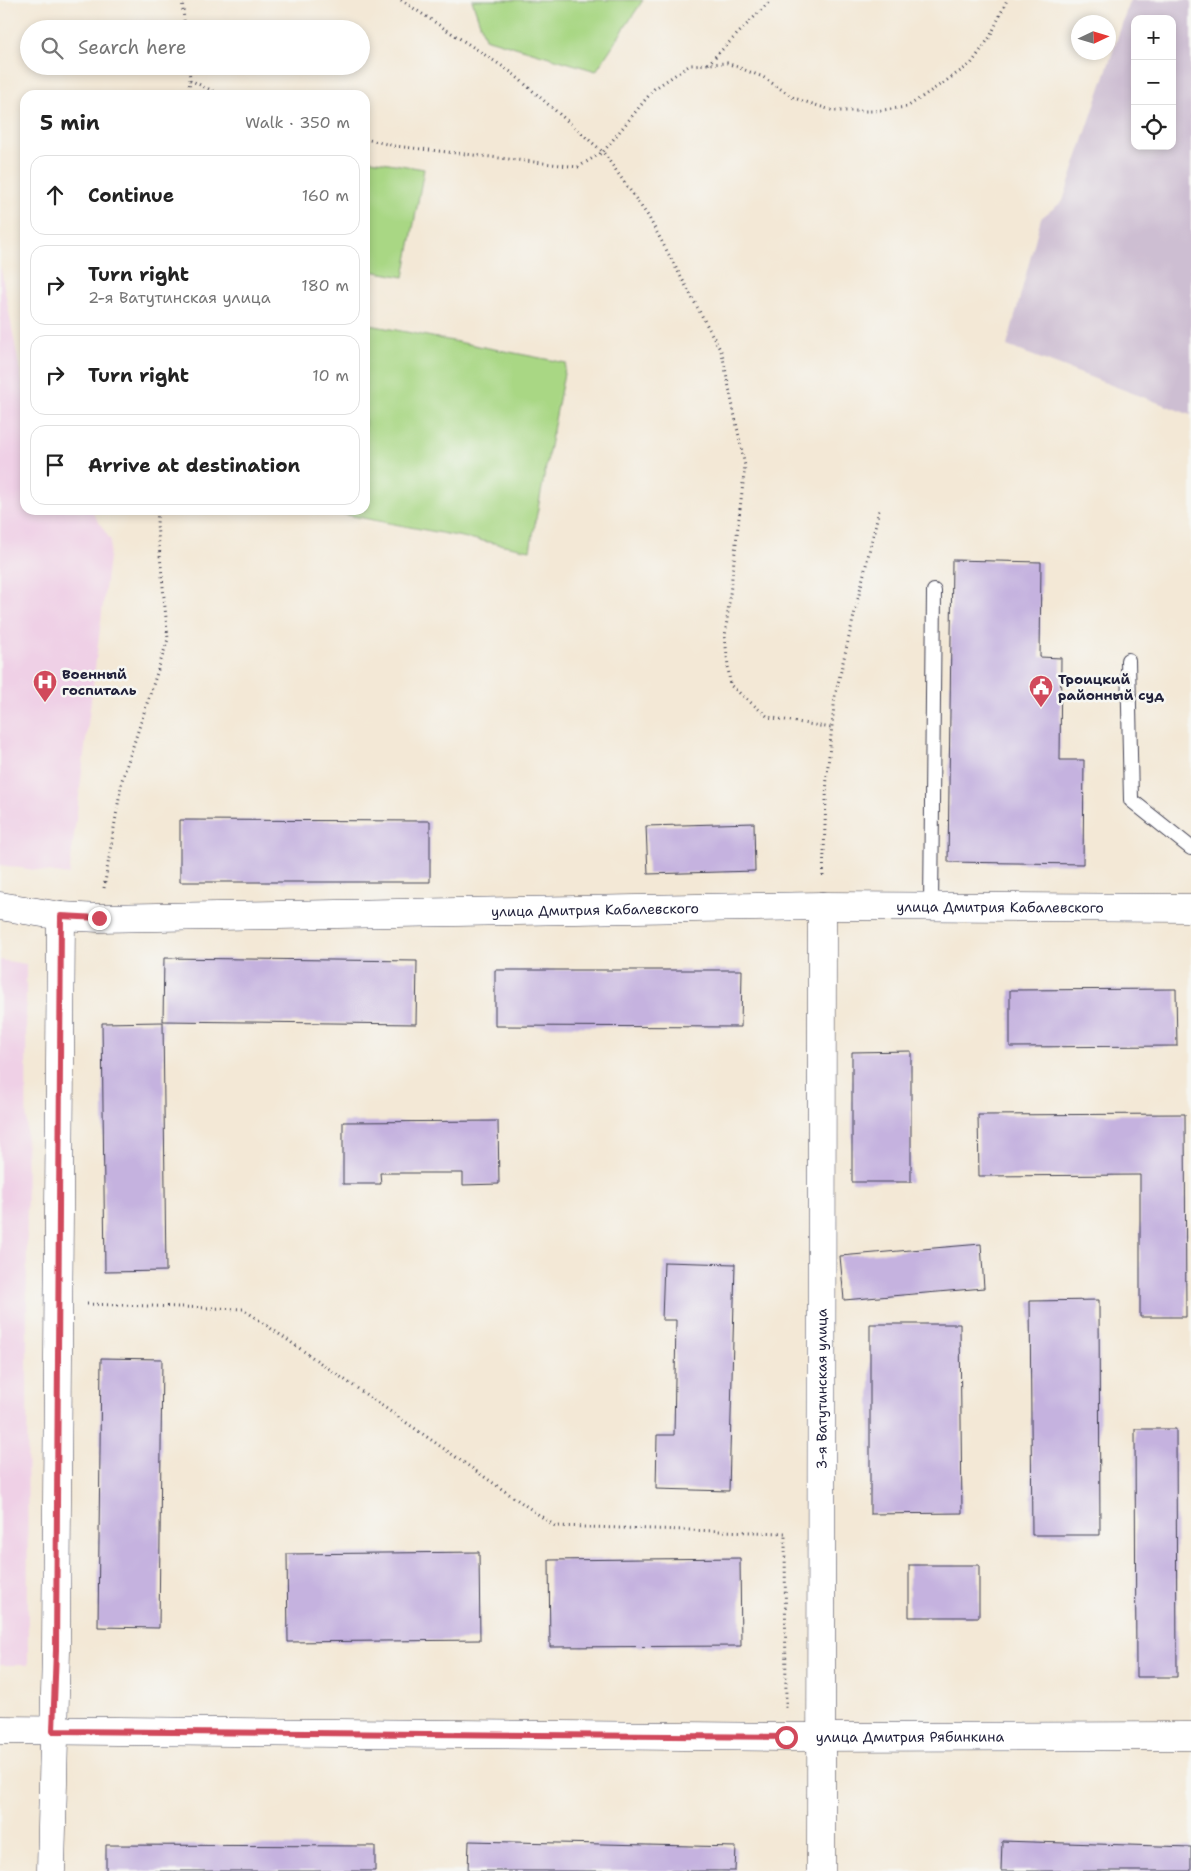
<!DOCTYPE html>
<html lang="en">
<head>
<meta charset="utf-8">
<style>
  :root { --surface:#fff; --page:#f6f6f6; --text:#222; --muted:#767676; --line:#e0e0e0 }
  body { margin:0; font-family:"Shantell Sans",sans-serif; background:var(--page); color:var(--text) }
  .controls { position:absolute; right:15px; top:15px; display:grid; overflow:hidden; border-radius:10px; box-shadow:0 2px 8px #0003 }
  .controls button { width:45px; height:45px; display:grid; place-items:center; padding:0; border:0; border-bottom:1px solid var(--line); background:var(--surface); color:var(--text); font:25px sans-serif }
  .compass { position:absolute; left:1071px; top:15px; width:45px; height:45px; border-radius:50%; background:var(--surface); box-shadow:0 2px 8px #0003; rotate:86deg }
  .stop { position:absolute; width:15px; height:15px; margin:-11px; border:4px solid #d1495b; border-radius:50%; background:#fff }
  .stop.end { background:#d1495b; border-color:#fff; box-shadow:0 1px 5px #0008 }
  .list { margin:0; padding:0; list-style:none }
  h2 { display:flex; justify-content:space-between; align-items:center; height:65px; margin:0; padding:0 20px; font-size:21px }
  h2 small { font-size:16px; font-weight:400; color:var(--muted) }
  .list li { display:grid; grid-template-columns:32px 1fr auto; gap:15px; align-items:center; box-sizing:border-box; height:80px; margin:0 10px 10px; padding:0 10px; border:1px solid var(--line); border-radius:15px }
  .list b { display:block; font-size:19px; white-space:nowrap }
  .list p { margin:0; font-size:16px; white-space:nowrap; color:var(--muted) }
  .list em { font-size:16px; font-style:normal; color:var(--muted) }
  .icon { flex:none; width:28px; height:28px; fill:none; stroke:currentColor; stroke-width:2; stroke-linecap:round; stroke-linejoin:round }
  .map { position:relative; flex:none; width:1191px; height:1871px; overflow:hidden }
  .search { position:absolute; background:var(--surface); box-shadow:0 2px 8px #0003; left:20px; top:20px; width:350px; height:55px; display:flex; align-items:center; gap:12px; box-sizing:border-box; padding:0 18px; border-radius:28px; color:var(--muted); font-size:19px }
  .panel { position:absolute; background:var(--surface); box-shadow:0 2px 8px #0003; left:20px; top:90px; width:350px; height:425px; border-radius:15px }
  .map>svg:first-child { display:block }
  .built { fill:#efd0e6 }
  .industrial { fill:#cdbed2; fill-rule:evenodd }
  .green { fill:#a9d784; stroke:#667c60 }
  .building { fill:#c5b2df }
  .lines { fill:none; stroke-linecap:round; stroke-linejoin:round }
  .lane-casing { stroke:#414052; stroke-width:16 }
  .street-casing { stroke:#414052; stroke-width:29 }
  .secondary-casing { stroke:#414052; stroke-width:29 }
  .path { stroke:#414052; stroke-width:3; stroke-dasharray:1 4; stroke-linecap:butt }
  .lane { stroke:#fff; stroke-width:14 }
  .street { stroke:#fff; stroke-width:28 }
  .secondary { stroke:#fff; stroke-width:28 }
  .route { stroke:#d1495b; stroke-width:6 }
  .labels { text-anchor:middle; stroke-width:5; stroke-linejoin:round; paint-order:stroke }
  .poi-label { font-size:14px; font-weight:bold; fill:#22223b; stroke:#f6f6f2; text-anchor:start }
  .street-label { font-size:14px; fill:#22223b; stroke:#f6f6f2 }
</style>
</head>
<body>
<div class="map">
<svg width="1191" height="1871" viewBox="0 0 1191 1871">
  <rect width="100%" height="100%" fill="#f6f6f2"/>
  <filter id="ink" filterUnits="userSpaceOnUse"><feTurbulence type="fractalNoise" baseFrequency=".02" numOctaves="2"/><feDisplacementMap in="SourceGraphic" scale="10" xChannelSelector="R" yChannelSelector="G"/><feConvolveMatrix kernelMatrix="1 2 1 2 8 2 1 2 1" color-interpolation-filters="sRGB"/></filter>
  <filter id="wash" filterUnits="userSpaceOnUse"><feTurbulence type="fractalNoise" baseFrequency=".0096" numOctaves="4" result="noise"/><feDisplacementMap in="SourceGraphic" scale="20" xChannelSelector="R" yChannelSelector="G"/><feGaussianBlur stdDeviation="1.12" result="paint"/><feColorMatrix in="noise" values="0 0 0 0 0 0 0 0 0 0 0 0 0 0 0 0 0 1.4 0 .05"/><feComposite in="paint" operator="in"/></filter>
  <g filter="url(#wash)">
    <rect width="100%" height="100%" fill="#f3e8d6"/>
    <path class="built" d="M0,265L25,397V510H91L111,541L69,875L0,865Z
      M0,960L26,964L28,1665H0Z"/>
    <path class="industrial" d="M1130,0H1191V415L1007,346L1041,218L1063,201ZM1135,19H1172V146H1135Z"/>
    <path class="green" d="M472,0H643L596,71L485,38Z
      M365,159L424,169L404,277L365,270Z
      M365,324L566,363L530,550L321,510H365Z"/>
    <g id="blocks">
      <path class="building" d="M952,560L1041,562L1040,657L1061,658L1060,760H1084L1083,864L948,862Z
        M180,820L430,821V882H180Z
        M754,823L755,871L648,874L646,826Z
        M164,958L417,961L416,1024L163,1021Z
        M495,970H742L741,1027L495,1026Z
        M1176,989L1177,1046L1010,1047V990Z
        M163,1022L166,1271L105,1272L102,1023Z
        M911,1051V1182H852V1052Z
        M1185,1114L1186,1317H1140V1175L979,1176L978,1115Z
        M498,1121L499,1184L463,1185V1173H380L381,1184H343V1122Z
        M981,1244L984,1288L844,1300L840,1256Z
        M664,1262L735,1264L729,1491L656,1489L657,1435H674L676,1320H662Z
        M1099,1300L1100,1535H1032L1030,1301Z
        M870,1324H960L962,1513L870,1514Z
        M101,1358L162,1359L159,1628L98,1627Z
        M1135,1429H1176L1177,1677H1136Z
        M479,1552L480,1640L288,1642L287,1554Z
        M740,1558L741,1646L550,1647L549,1560Z
        M909,1565H979V1617H909Z
        M469,1841L736,1847L735,1871H468Z
        M1002,1841L1191,1847V1871H1001Z
        M106,1845L375,1846V1871H106Z"/>
    </g>
  </g>
  <g filter="url(#ink)">
    <use href="#blocks" fill-opacity="0" stroke="#414052" stroke-width="1"/>
    <g class="lines">
      <defs>
        <path id="lane" d="M1128,660L1131,800L1191,848
          M931,907L934,591"/>
        <g id="street">
          <path id="s1" d="M0,906L61,916L99,918L822,906L1191,908"/>
          <path d="M51,1871L56,1650L61,916"/>
          <path id="s2" d="M821,1871L822,906"/>
        </g>
        <g id="secondary">
          <path id="s3" d="M0,1730L785,1737L1191,1736"/>
        </g>
      </defs>
      <use href="#lane" class="lane-casing"/>
      <use href="#street" class="street-casing"/>
      <use href="#secondary" class="secondary-casing"/>
      <path class="path" d="M182,0L185,29
        M401,0L511,72L603,152L648,216L722,353L745,466L725,637L730,685L768,717L831,728
        M708,64L771,0
        M190,80L221,95
        M188,95L190,80L189,66
        M365,139L395,146L578,167L603,152L654,89L690,65L727,63L763,77L794,98L834,111H874L907,107L971,64L990,37L1007,0
        M823,876L827,775L835,696L879,510
        M104,888L122,780L168,639L157,524L158,510
        M87,1304L243,1309L555,1526L785,1533L786,1708"/>
      <use href="#lane" class="lane"/>
      <use href="#street" class="street"/>
      <use href="#secondary" class="secondary"/>
    </g>
  </g>
  <g class="lines" filter="url(#ink)">
    <path class="route" d="M99,918L61,916L56,1650L53,1731L786,1737"/>
  </g>
  <defs>
    <symbol id="hospital-pin" viewBox="-11 -11 22 30"><path d="M0 17L-7.5 6A9.5 9.5 0 1 1 7.5 6Z" fill="#d1495b" stroke="#f6f6f2"/><path d="M-5-5h3v3.5h4V-5h3V5h-3V1.5h-4V5h-3Z" fill="#fff"/></symbol>
    <symbol id="civic-pin" viewBox="-11 -11 22 30"><path d="M0 17L-7.5 6A9.5 9.5 0 1 1 7.5 6Z" fill="#d1495b" stroke="#f6f6f2"/><path d="M-.6-6.5H3V-4.5H.6V-3L4-1V1h2V6H-6V1h2V-1L-.6-3ZM-1.2 2.5V6h2.4V2.5Z" fill="#fff"/></symbol>
  </defs>
  <g fill-rule="evenodd">
    <use href="#hospital-pin" x="31" y="668" width="28" height="38"/>
    <use href="#civic-pin" x="1027" y="673" width="28" height="38"/>
  </g>
  <g class="labels">
    <g class="poi-label">
      <text x="62" y="679">Военный<tspan x="62" dy="16">госпиталь</tspan></text>
      <text x="1058" y="684">Троицкий<tspan x="1058" dy="16">районный суд</tspan></text>
    </g>
    <g class="street-label">
      <text dy="5" stroke="none"><textPath href="#s1" startOffset="1001">улица Дмитрия Кабалевского</textPath></text>
      <text dy="5" stroke="none"><textPath href="#s1" startOffset="596">улица Дмитрия Кабалевского</textPath></text>
      <text dy="5" stroke="none"><textPath href="#s2" startOffset="482">3-я Ватутинская улица</textPath></text>
      <text dy="5" stroke="none"><textPath href="#s3" startOffset="910">улица Дмитрия Рябинкина</textPath></text>
    </g>
  </g>
</svg>
<div class="controls">
<button>+</button>
<button>−</button>
<button><svg class="icon" aria-label="locate" viewBox="0 0 24 24"><circle cx="12" cy="12" r="6"/><path d="M12 2v4M12 18v4M2 12h4M18 12h4"/></svg></button>
</div>
<svg class="compass" viewBox="-18 -18 36 36"><path d="M0-13l5 13h-10z" fill="#e53935"/><path d="M0 13l5-13h-10z" fill="#767676"/></svg>
<div class="stop" style="left:786px;top:1737px"></div>
<div class="stop end" style="left:99px;top:918px"></div>
<div class="search"><svg class="icon" aria-label="search" viewBox="0 0 24 24"><circle cx="10" cy="10" r="6"/><path d="M15 15l6 6"/></svg>Search here</div>
<section class="panel">
<h2>5 min<small>Walk · 350 m</small></h2>
<ul class="list">
<li><svg class="icon" aria-label="ahead" viewBox="0 0 24 24"><path d="M12 20V5M6 11l6-6 6 6"/></svg><div><b>Continue</b></div><em>160 m</em></li>
<li><svg class="icon" aria-label="right" viewBox="0 0 24 24"><path d="M7 20v-9h11M14 6l5 5-5 5"/></svg><div><b>Turn right</b><p>2-я Ватутинская улица</p></div><em>180 m</em></li>
<li><svg class="icon" aria-label="right" viewBox="0 0 24 24"><path d="M7 20v-9h11M14 6l5 5-5 5"/></svg><div><b>Turn right</b></div><em>10 m</em></li>
<li><svg class="icon" aria-label="arrive" viewBox="0 0 24 24"><path d="M6 21V4h12l-3 4 3 4H6"/></svg><div><b>Arrive at destination</b></div></li>
</ul>
</section>
</div>
</body>
</html>
